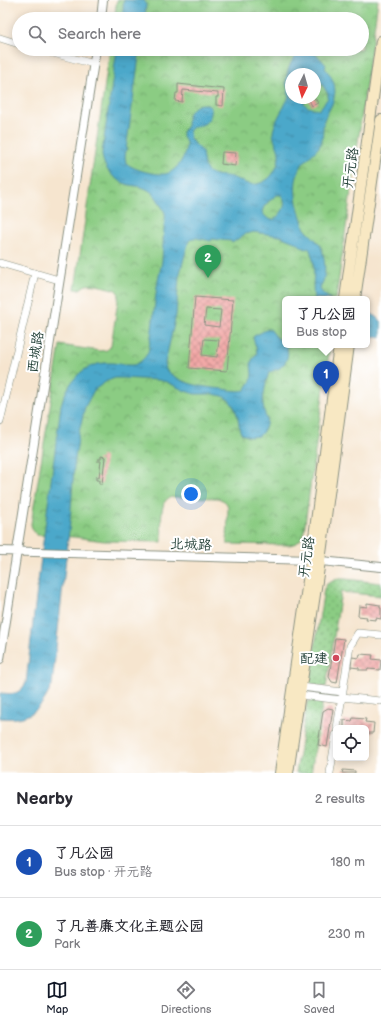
<!DOCTYPE html>
<html lang="en">
<head>
<meta charset="utf-8">
<style>
  :root { --surface:#fff; --page:#f7f7f7; --text:#2b2b33; --muted:#7c7c81; --line:#e1e1e2; --accent:#111827 }
  body { margin:0; font-family:"Balsamiq Sans","LXGW WenKai TC",sans-serif; background:var(--page); color:var(--text) }
  .controls { position:absolute; right:12px; bottom:12px; display:grid; overflow:hidden; border-radius:6px; box-shadow:0 2px 10px #0003 }
  .controls button { width:36px; height:36px; display:grid; place-items:center; padding:0; border:0; border-bottom:1px solid var(--line); background:var(--surface); color:var(--text); font:20px sans-serif }
  .compass { position:absolute; left:285px; top:68px; width:36px; height:36px; border-radius:50%; background:var(--surface); box-shadow:0 2px 10px #0003; rotate:185deg }
  .you { position:absolute; left:191px; top:494px; width:14px; height:14px; margin:-10px; border:3px solid #fff; border-radius:50%; background:#1a73e8; box-shadow:0 0 0 6px #1a73e833 }
  .badge { display:grid; place-items:center; width:26px; height:26px; border-radius:50%; background:var(--accent); color:#fff; font-size:13px; font-weight:700 }
  .pin { position:absolute; translate:-50% -33px; filter:drop-shadow(0 1px 2px #0008) }
  .pin::after { content:''; position:absolute; top:21px; width:14px; height:12px; background:inherit; clip-path:polygon(0 0,100% 0,50% 100%) }
  .popup { position:absolute; left:282px; top:296px; width:88px; height:52px; box-sizing:border-box; display:grid; place-content:center; border-radius:6px; background:var(--surface); filter:drop-shadow(0 1px 3px #0005); font-size:13px; white-space:nowrap; color:var(--muted) }
  .popup b { font-size:15px; color:var(--text) }
  .popup::after { content:''; position:absolute; left:50%; top:100%; margin-left:-8px; border:8px solid transparent; border-top-color:var(--surface) }
  .list { margin:0; padding:0; list-style:none }
  h2 { display:flex; justify-content:space-between; align-items:center; height:52px; margin:0; padding:0 16px; font-size:17px }
  h2 small { font-size:13px; font-weight:400; color:var(--muted) }
  .list li { display:grid; grid-template-columns:26px 1fr auto; gap:12px; align-items:center; box-sizing:border-box; height:72px; padding:0 16px; border-top:1px solid var(--line) }
  .list b { display:block; font-size:15px; white-space:nowrap }
  .list p { margin:0; font-size:13px; white-space:nowrap; color:var(--muted) }
  .list em { font-size:13px; font-style:normal; color:var(--muted) }
  .icon { flex:none; width:22px; height:22px; fill:none; stroke:currentColor; stroke-width:2; stroke-linecap:round; stroke-linejoin:round }
  .map { position:relative; flex:none; width:381px; height:773px; overflow:hidden }
  .search { position:absolute; background:var(--surface); box-shadow:0 2px 10px #0003; left:12px; right:12px; top:12px; height:44px; display:flex; align-items:center; gap:10px; box-sizing:border-box; padding:0 14px; border-radius:22px; color:var(--muted); font-size:15px }
  .sheet { height:196px; background:var(--surface) }
  nav { display:flex; justify-content:space-around; align-items:center; box-sizing:border-box; height:56px; border-top:1px solid var(--line); background:var(--surface); font-size:11px; color:var(--muted) }
  nav a { display:grid; justify-items:center; gap:2px }
  nav .on { color:var(--accent) }
  .map>svg:first-child { display:block }
  .park { fill:url(#park-crowns); stroke:#55845c; fill-rule:evenodd }
  .garden { fill:url(#garden-dots); stroke:#55845c }
  .water { fill:url(#water-ripples); stroke:#36727f; fill-rule:evenodd }
  .building { fill:url(#building-cross-hatch); fill-rule:evenodd }
  .lines { fill:none; stroke-linecap:round; stroke-linejoin:round }
  .minor-casing { stroke:#8a9182; stroke-width:8 }
  .tertiary-casing { stroke:#8a9182; stroke-width:10 }
  .secondary-casing { stroke:#8a9182; stroke-width:12 }
  .minor { stroke:#fff; stroke-width:7 }
  .tertiary { stroke:#fff; stroke-width:8 }
  .secondary { stroke:#f8e8c3; stroke-width:10 }
  .poi-dot { fill:#d1495b; stroke:#fff; stroke-width:1.5 }
  .labels { text-anchor:middle; stroke-width:4; stroke-linejoin:round; paint-order:stroke }
  .street-label { font-size:14px; fill:#1f3d34; stroke:#fff }
  .poi-label { font-size:14px; fill:#1f3d34; stroke:#fff; text-anchor:end }
</style>
</head>
<body>
<div class="map">
<svg width="381" height="773" viewBox="0 0 381 773">
  <defs>
    <pattern id="park-crowns" width="20" height="18" patternUnits="userSpaceOnUse"><rect width="20" height="18" fill="#8bcc83"/><path d="M2 6a3 3 0 1 1 6 0M12 15a3 3 0 1 1 6 0" fill="none" stroke="#71a76c"/></pattern>
    <pattern id="garden-dots" width="8" height="8" patternUnits="userSpaceOnUse"><rect width="8" height="8" fill="#8bcc83"/><path d="M2 2h.1M6 6h.1" fill="none" stroke="#71a76c" stroke-width="1.8" stroke-linecap="round"/></pattern>
    <pattern id="water-ripples" width="26" height="14" patternUnits="userSpaceOnUse"><rect width="26" height="14" fill="#4ca8ca"/><path d="M2 4q2-2 4 0t4 0M15 11q2-2 4 0t4 0" fill="none" stroke="#3f8aa5"/></pattern>
    <pattern id="building-cross-hatch" width="8" height="8" patternUnits="userSpaceOnUse"><rect width="8" height="8" fill="#f2a7a6"/><path d="M0 0l8 8M0 8l8-8" fill="none" stroke="#c38988"/></pattern>
  </defs>
  <rect width="100%" height="100%" fill="#fff"/>
  <filter id="ink" filterUnits="userSpaceOnUse"><feTurbulence type="fractalNoise" baseFrequency=".025" numOctaves="2"/><feDisplacementMap in="SourceGraphic" scale="8" xChannelSelector="R" yChannelSelector="G"/><feConvolveMatrix kernelMatrix="1 2 1 2 8 2 1 2 1" color-interpolation-filters="sRGB"/></filter>
  <filter id="wash" filterUnits="userSpaceOnUse"><feTurbulence type="fractalNoise" baseFrequency=".012" numOctaves="4" result="noise"/><feDisplacementMap in="SourceGraphic" scale="16" xChannelSelector="R" yChannelSelector="G"/><feGaussianBlur stdDeviation="0.9" result="paint"/><feColorMatrix in="noise" values="0 0 0 0 0 0 0 0 0 0 0 0 0 0 0 0 0 1.4 0 .05"/><feComposite in="paint" operator="in"/></filter>
  <g filter="url(#wash)">
    <rect width="100%" height="100%" fill="#f6e5cf"/>
    <path class="park" d="M117,0H378L336,299H285V345H330L304,531C301,541 299,543 289,545L227,544L228,508C227,501 223,500 217,498L175,497C171,497 168,498 166,500C159,508 162,532 162,542L104,541L74,537L37,535L32,529L31,524L60,345L100,351L107,350L111,346L119,294L116,290C109,288 93,283 86,285C81,287 82,290 75,289L110,49H362V19H114ZM291,74H315V98H291Z"/>
    <path class="garden" d="M337,579H345L381,583V596L341,592L326,687L311,685L309,682L324,589L327,584Z
      M313,699L323,700L311,773H296L307,702Z"/>
    <path class="water" d="M124,0H144L146,5L145,19H122Z
      M117,49H140L125,157L126,163C134,170 154,175 165,174C177,172 187,155 186,143C186,139 183,138 182,135V132L187,126C188,114 187,112 198,105C201,104 201,104 204,104C216,106 211,119 204,124C201,126 196,125 192,128C191,129 189,131 189,133C189,142 198,146 202,151C204,168 204,175 224,176C240,176 246,191 265,181C274,176 280,163 279,153C278,146 273,139 273,132C274,125 280,113 284,107C285,104 287,101 288,99C290,93 286,87 286,81C287,69 295,47 310,52C317,54 322,60 326,65L325,68C334,80 338,88 332,104C330,109 326,115 324,120C322,129 324,139 319,147C311,157 300,162 297,176C293,191 297,205 302,220C303,223 304,227 305,229C309,234 316,239 320,245C324,252 326,269 324,277C324,281 321,285 320,289C322,294 326,296 331,299H314C311,281 318,265 309,248L305,249L297,243L280,236L254,232L245,234L232,243L231,241L212,239L211,241L197,238H192L189,241L187,247L179,277L176,315L165,363L166,370C182,385 203,387 223,389C231,390 238,392 245,390L251,381L252,374L251,364L252,360L257,354L256,347L253,338L254,336L268,329H270L277,338L285,343V345H286C290,354 287,364 278,369C275,370 271,371 269,373C268,375 267,379 266,382C265,389 263,396 263,404C264,417 272,423 259,436L250,437L247,436L242,434L240,431L238,418L235,408L229,400L223,396L213,394H195L185,391L167,382L158,380L122,378H115L107,381L94,390L85,407L79,432L74,466L70,522L52,685C41,711 29,721 0,718V693C14,694 18,695 26,683C36,590 49,498 61,405C68,383 81,364 106,363C115,362 125,366 133,365C139,364 145,358 147,354C149,351 149,346 150,342C153,326 154,310 156,294C157,283 160,272 162,261C163,250 163,239 164,228C164,223 166,218 165,213C163,208 159,202 156,197C148,187 141,187 130,185C114,181 103,169 102,153ZM291,74H315V76H317L328,94V98L319,110L308,107L304,104L305,98H291ZM276,195H281C289,204 282,214 273,220C267,219 264,216 262,211L265,205Z
      M367,310L381,321V338L378,337L367,338Z"/>
    <g id="blocks">
      <path class="building" d="M178,84L224,89L223,106L216,105V97H218V93L183,90L182,102L175,101L176,93H178Z
        M308,98H315L318,103L312,106Z
        M222,152L236,153L235,166L221,164Z
        M195,297L233,300L227,371L189,368ZM206,309L221,310L219,327L204,325ZM204,339L219,340L217,357L202,355Z
        M101,456L105,457L102,484H99V480H96V477H99L101,461H97L98,459H101Z
        M367,603L380,605V608H381V619L376,618V620L366,619L367,617L358,616L359,606L367,607Z
        M335,638L344,639L337,683L332,682L329,677Z
        M360,654L373,655L372,659L381,660L380,670L368,669V670H359V668L351,667L352,657L359,658Z
        M328,708L333,709L327,747L318,745L323,711Z
        M353,718L366,719L365,722L374,723L373,733H366V728H344V720L352,721Z
        M343,770L355,771V773H342Z"/>
    </g>
  </g>
  <g filter="url(#ink)">
    <use href="#blocks" fill-opacity="0" stroke="#8a9182" stroke-width="1"/>
    <g class="lines">
      <defs>
        <path id="minor" d="M0,38L19,44
          M38,49L94,64
          M0,263L59,280
          M0,422L35,273
          M301,687L343,692
          M300,695L341,700
          M342,697L381,701
          M337,728L350,646L358,633L381,635
          M330,773L336,735"/>
        <path id="tertiary" d="M101,19L103,0
          M0,551L311,560L381,567
          M0,659L96,49"/>
        <path id="secondary" d="M345,299L381,41
          M355,299L381,120
          M280,773L311,560L339,345
          M288,773L320,561L349,345"/>
      </defs>
      <use href="#minor" class="minor-casing"/>
      <use href="#tertiary" class="tertiary-casing"/>
      <use href="#secondary" class="secondary-casing"/>
      <use href="#minor" class="minor"/>
      <use href="#tertiary" class="tertiary"/>
      <use href="#secondary" class="secondary"/>
    </g>
  </g>
  <circle class="poi-dot" cx="336" cy="658" r="4"/>
  <g class="labels">
    <g class="street-label">
      <text transform="translate(350 168) rotate(-82)" y="5">开元路</text>
      <text transform="translate(35 352) rotate(-81)" y="5">西城路</text>
      <text transform="translate(191 544) rotate(2)" y="5">北城路</text>
      <text transform="translate(306 557) rotate(-82)" y="5">开元路</text>
    </g>
    <g class="poi-label">
      <text x="328" y="663">配建</text>
    </g>
  </g>
</svg>
<div class="controls">
<button><svg class="icon" aria-label="locate" viewBox="0 0 24 24"><circle cx="12" cy="12" r="6"/><path d="M12 2v4M12 18v4M2 12h4M18 12h4"/></svg></button>
</div>
<svg class="compass" viewBox="-18 -18 36 36"><path d="M0-13l5 13h-10z" fill="#e53935"/><path d="M0 13l5-13h-10z" fill="#7c7c81"/></svg>
<div class="you"></div>
<div class="pin badge" style="left:326px;top:394px;background:#1a4fb4">1</div>
<div class="popup"><b>了凡公园</b>Bus stop</div>
<div class="pin badge" style="left:208px;top:278px;background:#2e9e5b">2</div>
<div class="search"><svg class="icon" aria-label="search" viewBox="0 0 24 24"><circle cx="10" cy="10" r="6"/><path d="M15 15l6 6"/></svg>Search here</div>
</div>
<section class="sheet">
<h2>Nearby<small>2 results</small></h2>
<ul class="list">
<li><span class="badge" style="background:#1a4fb4">1</span><div><b>了凡公园</b><p>Bus stop · 开元路</p></div><em>180 m</em></li>
<li><span class="badge" style="background:#2e9e5b">2</span><div><b>了凡善廉文化主题公园</b><p>Park</p></div><em>230 m</em></li>
</ul>
</section>
<nav>
<a class="on"><svg class="icon" aria-label="map" viewBox="0 0 24 24"><path d="M3 6l6-2 6 2 6-2v14l-6 2-6-2-6 2zM9 4v14M15 6v14"/></svg>Map</a>
<a><svg class="icon" aria-label="directions" viewBox="0 0 24 24"><path d="M12 3l9 9-9 9-9-9zM9 14v-3h6M13 9l2 2-2 2"/></svg>Directions</a>
<a><svg class="icon" aria-label="saved" viewBox="0 0 24 24"><path d="M7 4h10v16l-5-4-5 4z"/></svg>Saved</a>
</nav>
</body>
</html>
